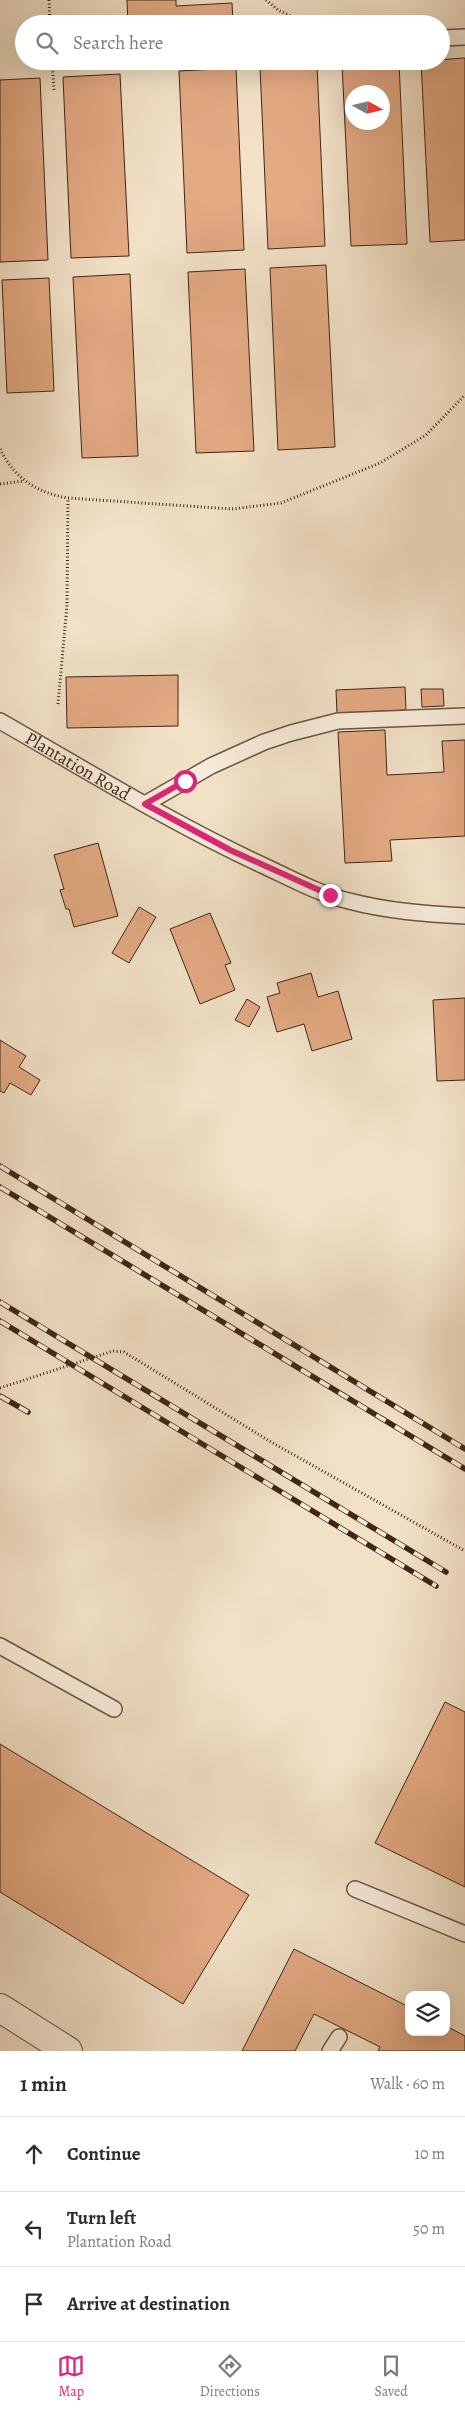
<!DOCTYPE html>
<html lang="en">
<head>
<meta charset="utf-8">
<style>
  :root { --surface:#fff; --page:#f2f2f3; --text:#2b2b33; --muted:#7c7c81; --line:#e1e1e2; --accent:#db2777 }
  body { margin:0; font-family:Alegreya,serif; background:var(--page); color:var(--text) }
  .controls { position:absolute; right:15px; bottom:15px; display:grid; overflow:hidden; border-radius:10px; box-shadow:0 5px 20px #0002 }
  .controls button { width:45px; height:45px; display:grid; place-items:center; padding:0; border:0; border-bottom:1px solid var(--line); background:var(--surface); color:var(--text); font:25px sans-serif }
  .compass { position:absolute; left:345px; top:85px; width:45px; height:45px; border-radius:50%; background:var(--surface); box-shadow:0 5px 20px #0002; rotate:98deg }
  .stop { position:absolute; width:15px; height:15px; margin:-11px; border:4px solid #db2777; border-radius:50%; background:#fff }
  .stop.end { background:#db2777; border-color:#fff; box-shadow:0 1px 5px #0008 }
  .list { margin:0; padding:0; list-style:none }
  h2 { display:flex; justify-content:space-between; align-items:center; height:65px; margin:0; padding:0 20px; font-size:21px }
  h2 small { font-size:16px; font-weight:400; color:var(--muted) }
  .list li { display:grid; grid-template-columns:32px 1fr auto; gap:15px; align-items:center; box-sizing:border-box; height:75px; padding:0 20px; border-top:1px solid var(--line) }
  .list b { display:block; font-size:19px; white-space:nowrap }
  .list p { margin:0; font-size:16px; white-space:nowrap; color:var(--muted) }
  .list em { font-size:16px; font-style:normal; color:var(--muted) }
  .icon { flex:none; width:28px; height:28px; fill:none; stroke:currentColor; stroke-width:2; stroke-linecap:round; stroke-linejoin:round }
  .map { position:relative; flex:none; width:465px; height:2051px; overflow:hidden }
  .search { position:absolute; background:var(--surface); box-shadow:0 5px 20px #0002; left:15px; right:15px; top:15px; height:55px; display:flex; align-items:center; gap:12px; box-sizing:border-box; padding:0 18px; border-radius:28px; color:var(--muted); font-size:19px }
  .sheet { height:290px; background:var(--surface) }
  nav { display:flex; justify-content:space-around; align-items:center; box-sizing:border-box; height:70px; border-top:1px solid var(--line); background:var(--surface); font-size:14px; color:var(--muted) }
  nav a { display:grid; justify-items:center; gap:2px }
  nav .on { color:var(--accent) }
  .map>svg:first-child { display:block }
  .building { fill:#e3aa84; stroke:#402516; fill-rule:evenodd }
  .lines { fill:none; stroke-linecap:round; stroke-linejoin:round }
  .service-casing { stroke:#6c5442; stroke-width:18 }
  .tertiary-casing { stroke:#6c5442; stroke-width:30 }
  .path { stroke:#402516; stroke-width:3; stroke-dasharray:1 2.5; stroke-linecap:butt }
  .service { stroke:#f7ecdb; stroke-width:15 }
  .tertiary { stroke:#f7ecdb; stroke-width:28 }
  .rail-casing { stroke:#402516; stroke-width:5.5 }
  .rail { stroke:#f7ecdb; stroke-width:4; stroke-dasharray:11; stroke-linecap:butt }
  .route { stroke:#db2777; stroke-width:6 }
  .labels { text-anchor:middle; stroke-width:4.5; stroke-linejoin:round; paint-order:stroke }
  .street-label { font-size:18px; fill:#402516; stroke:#f7ecdb }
</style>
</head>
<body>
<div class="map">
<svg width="465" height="2051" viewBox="0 0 465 2051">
  <rect width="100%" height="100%" fill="#f2e1c7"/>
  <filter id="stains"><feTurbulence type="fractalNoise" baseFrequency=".004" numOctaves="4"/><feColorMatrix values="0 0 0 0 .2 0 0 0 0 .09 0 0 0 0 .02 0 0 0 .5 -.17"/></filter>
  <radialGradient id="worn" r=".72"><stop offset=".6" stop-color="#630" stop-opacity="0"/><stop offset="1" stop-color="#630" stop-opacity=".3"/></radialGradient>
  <path class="building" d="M176,0V6L232,3L233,22L128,24L127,0Z
    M465,58V240L430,242L421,61Z
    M399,62L407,244L351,246L342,65ZM352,92H382V122H352Z
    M317,64L325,246L268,249L260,67Z
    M236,68L244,250L187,253L179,71Z
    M120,74L129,256L71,258L63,77Z
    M40,78L48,260L0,262V80Z
    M326,265L335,447L278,450L270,268Z
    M245,269L254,451L196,453L188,272Z
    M130,274L138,456L82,458L73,277Z
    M49,278L54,391L7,393L2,280Z
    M178,675V726L67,728L66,677Z
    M405,687L406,710L337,713L336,690Z
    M421,689H443L444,706L422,707Z
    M385,730L387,775L444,772L442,741L465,740V836L390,840L392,861L345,863L338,732Z
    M98,843L118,916L74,927L69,909H66L60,890L64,889L54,855Z
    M139,907L156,917L129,963L112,953Z
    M210,913L231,963L225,965L235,990L200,1004L170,929Z
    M311,973L318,997L338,991L352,1039L312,1051L304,1024L277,1032L267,997L280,993L277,983Z
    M465,998V1080L437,1081L433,1000Z
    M247,999L260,1007L249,1027L235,1020Z
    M0,1040L26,1056L19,1067L40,1080L31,1095L10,1083L4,1093L0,1091Z
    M445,1702L465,1712V1887L375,1843Z
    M0,1744L249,1895L183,2004L0,1892Z
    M294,1949L409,2007V2032H446V2026L465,2036V2051H378L380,2047L314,2014L295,2051H242Z"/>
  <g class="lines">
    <defs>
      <g id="service">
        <path d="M441,38L465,37"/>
        <path id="s1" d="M0,721C86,770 171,823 262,865C290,878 319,894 349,901C387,911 426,914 465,916"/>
        <path d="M145,804L211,766L264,742L291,733L338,721L465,716"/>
        <path d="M0,1646L114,1709"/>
        <path d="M355,1889L465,1934"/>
        <path d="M330,2051L339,2037"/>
      </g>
      <path id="tertiary" d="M0,2008L68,2051"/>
    </defs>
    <use href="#service" class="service-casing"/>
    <use href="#tertiary" class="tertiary-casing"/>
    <path class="path" d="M49,0L50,24
      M266,0L278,10L307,24
      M52,61L54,90
      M78,63L96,61
      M0,449C14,478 37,493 68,498L232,509L281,503L380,463L426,435L465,395
      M0,484L24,481
      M58,704L67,605L68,498
      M0,1388L113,1351L124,1352L271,1442L465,1551"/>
    <use href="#service" class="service"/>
    <use href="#tertiary" class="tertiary"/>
    <defs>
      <path id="rail" d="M0,1166L465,1449
        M0,1187L465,1469
        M0,1302L446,1572
        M0,1321L436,1586
        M0,1396L28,1412"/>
    </defs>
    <use href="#rail" class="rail-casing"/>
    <use href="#rail" class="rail"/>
  </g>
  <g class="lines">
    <path class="route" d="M185,781L145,804L230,850L330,895"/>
  </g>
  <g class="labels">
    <g class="street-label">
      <text dy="6" stroke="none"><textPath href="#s1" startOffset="90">Plantation Road</textPath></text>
    </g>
  </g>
  <rect width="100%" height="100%" filter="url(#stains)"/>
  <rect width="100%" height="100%" fill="url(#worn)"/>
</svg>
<div class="controls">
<button><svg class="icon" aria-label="layers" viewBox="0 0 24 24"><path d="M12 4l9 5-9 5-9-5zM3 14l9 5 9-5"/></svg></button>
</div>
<svg class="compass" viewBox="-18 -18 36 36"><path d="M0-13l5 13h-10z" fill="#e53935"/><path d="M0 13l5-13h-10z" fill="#7c7c81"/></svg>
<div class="stop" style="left:185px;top:781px"></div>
<div class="stop end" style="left:330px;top:895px"></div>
<div class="search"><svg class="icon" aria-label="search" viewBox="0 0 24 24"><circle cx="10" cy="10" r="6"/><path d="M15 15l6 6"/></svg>Search here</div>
</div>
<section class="sheet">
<h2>1 min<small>Walk · 60 m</small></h2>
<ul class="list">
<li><svg class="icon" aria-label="ahead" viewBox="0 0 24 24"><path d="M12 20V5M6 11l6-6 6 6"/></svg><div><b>Continue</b></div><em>10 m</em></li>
<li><svg class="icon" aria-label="left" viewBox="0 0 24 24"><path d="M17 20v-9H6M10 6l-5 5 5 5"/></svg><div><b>Turn left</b><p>Plantation Road</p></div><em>50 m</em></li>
<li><svg class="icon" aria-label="arrive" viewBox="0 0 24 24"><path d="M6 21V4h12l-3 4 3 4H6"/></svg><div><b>Arrive at destination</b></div></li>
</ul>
</section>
<nav>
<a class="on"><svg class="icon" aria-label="map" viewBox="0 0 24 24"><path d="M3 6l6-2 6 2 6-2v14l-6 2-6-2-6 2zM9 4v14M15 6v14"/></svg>Map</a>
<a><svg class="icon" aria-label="directions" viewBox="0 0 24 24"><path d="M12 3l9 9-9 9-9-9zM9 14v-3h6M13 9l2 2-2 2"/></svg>Directions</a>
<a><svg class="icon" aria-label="saved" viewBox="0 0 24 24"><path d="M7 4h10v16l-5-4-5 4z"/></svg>Saved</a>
</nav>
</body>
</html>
